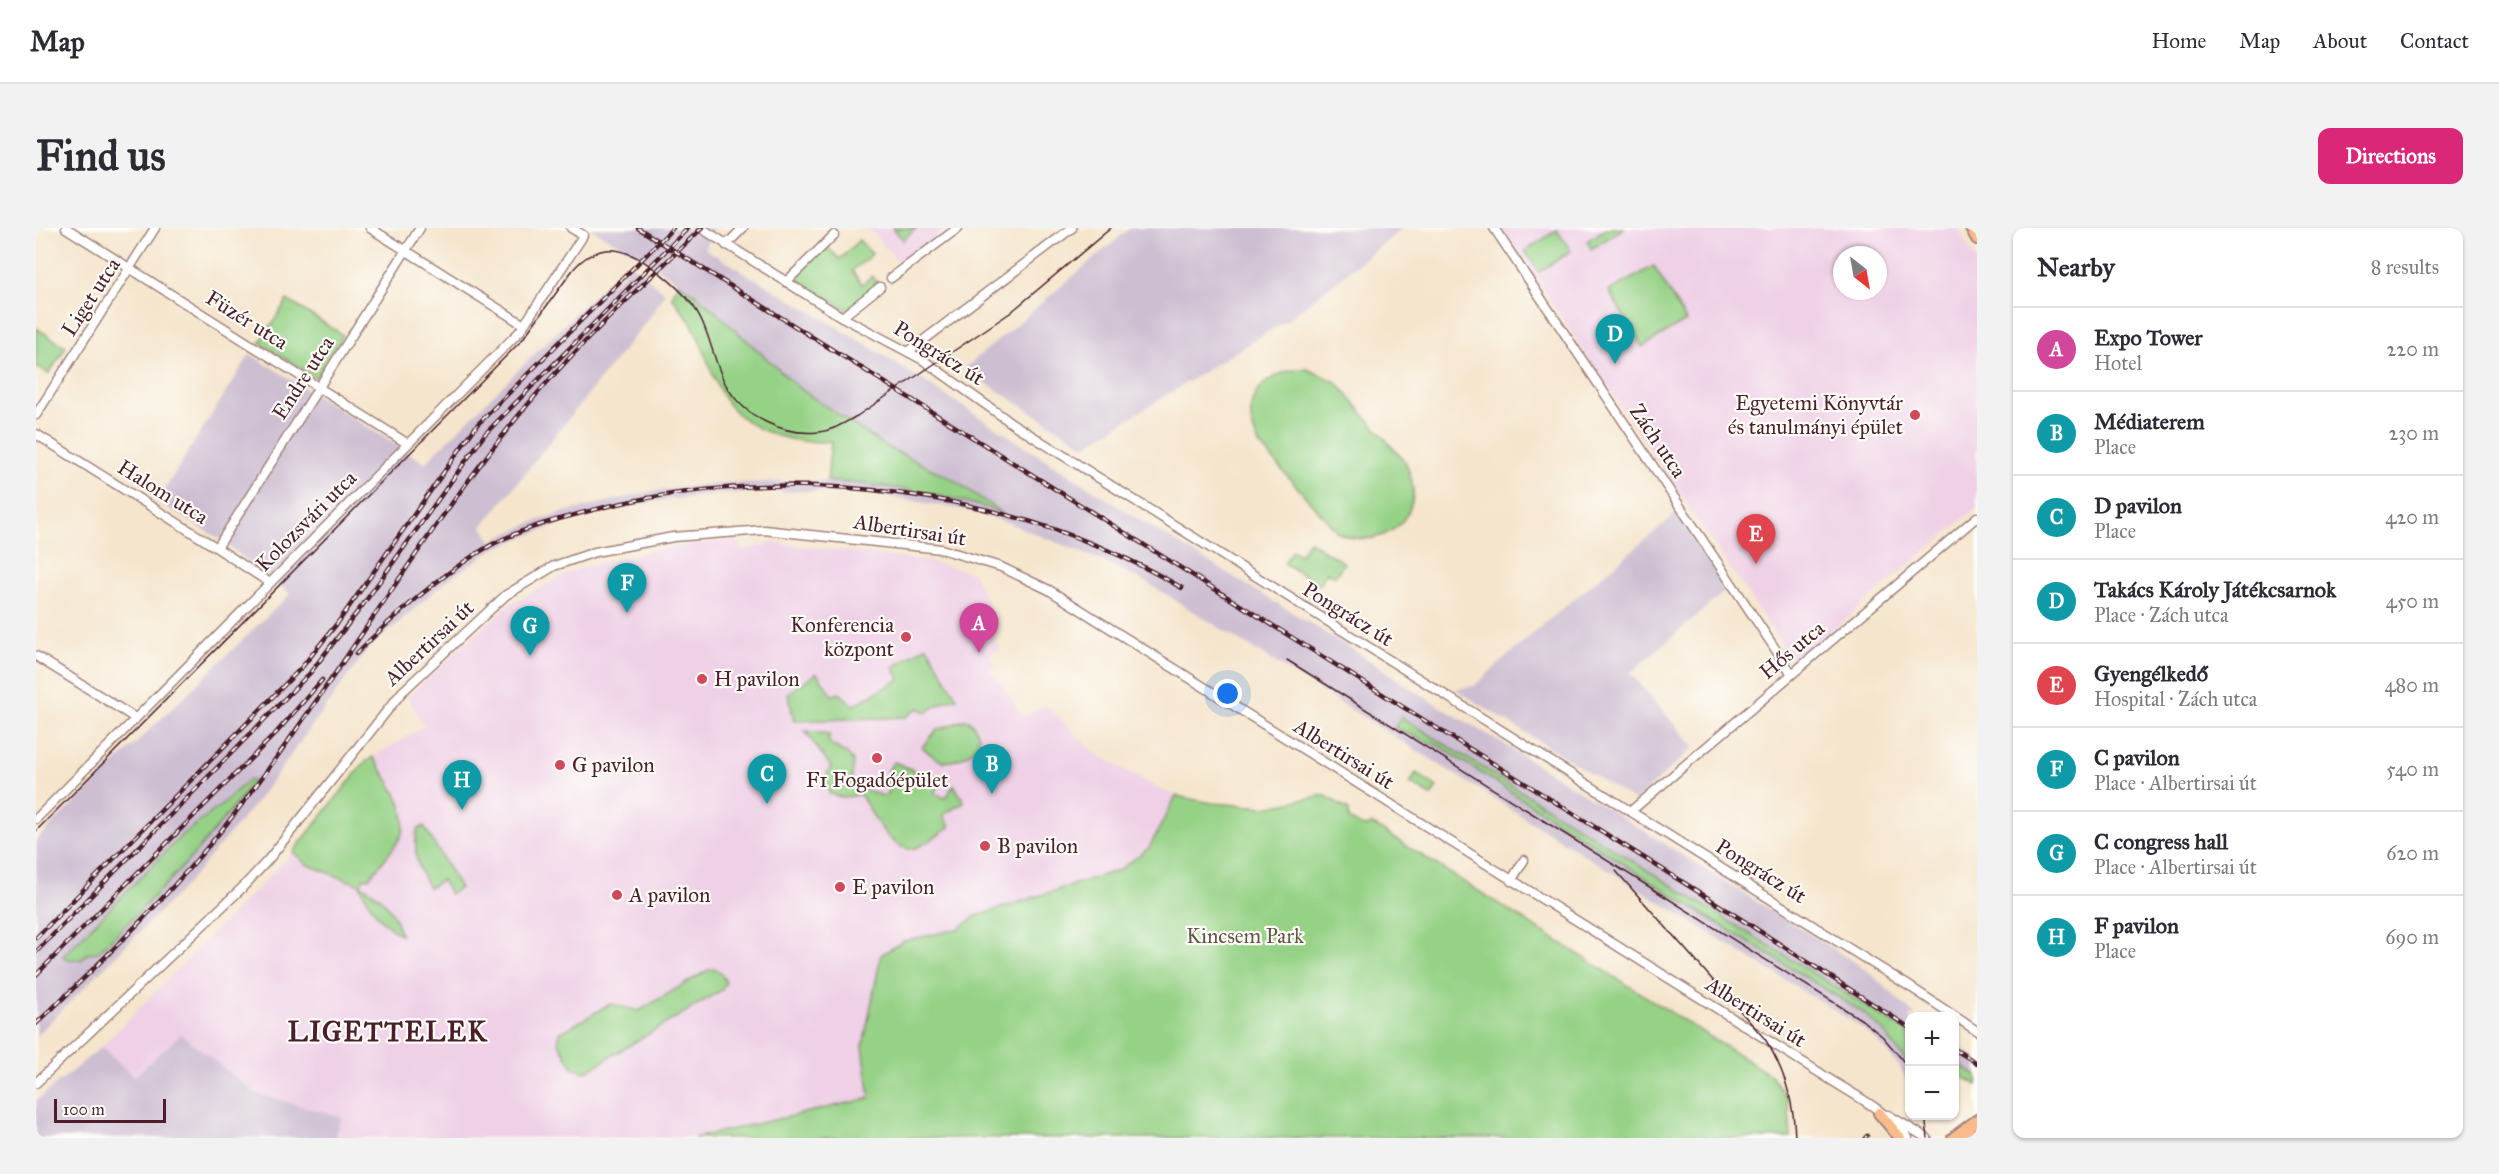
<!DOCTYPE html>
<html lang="en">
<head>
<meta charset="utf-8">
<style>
  :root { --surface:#fff; --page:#f2f2f3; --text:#2b2b33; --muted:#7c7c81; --line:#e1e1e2; --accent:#db2777 }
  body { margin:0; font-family:"IM FELL Great Primer",serif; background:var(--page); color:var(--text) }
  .controls { position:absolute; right:18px; bottom:18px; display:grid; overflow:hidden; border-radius:12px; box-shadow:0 2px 4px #0004 }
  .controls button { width:54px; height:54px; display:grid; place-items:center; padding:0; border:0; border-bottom:2px solid var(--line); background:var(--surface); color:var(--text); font:30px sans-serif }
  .compass { position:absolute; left:1797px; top:18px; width:54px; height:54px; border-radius:50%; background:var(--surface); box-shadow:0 2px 4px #0004; rotate:149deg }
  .scale { position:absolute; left:18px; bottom:15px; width:112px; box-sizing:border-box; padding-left:6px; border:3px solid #4a1f2b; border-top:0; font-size:16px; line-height:21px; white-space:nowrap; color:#4a1f2b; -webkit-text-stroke:4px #fdfcf7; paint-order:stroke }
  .you { position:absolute; left:1192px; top:466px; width:21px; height:21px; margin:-15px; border:4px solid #fff; border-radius:50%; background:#1a73e8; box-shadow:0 0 0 9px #1a73e833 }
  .badge { display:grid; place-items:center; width:39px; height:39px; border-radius:50%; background:var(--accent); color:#fff; font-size:20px; font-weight:700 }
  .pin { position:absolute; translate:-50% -50px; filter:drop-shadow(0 2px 3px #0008) }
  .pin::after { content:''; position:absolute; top:32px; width:21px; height:18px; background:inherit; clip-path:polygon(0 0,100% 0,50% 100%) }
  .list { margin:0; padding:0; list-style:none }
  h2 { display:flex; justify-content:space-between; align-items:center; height:78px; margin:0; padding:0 24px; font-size:26px }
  h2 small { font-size:20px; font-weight:400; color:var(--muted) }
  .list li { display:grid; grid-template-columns:39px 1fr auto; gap:18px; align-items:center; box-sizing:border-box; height:84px; padding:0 24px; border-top:2px solid var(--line) }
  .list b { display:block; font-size:22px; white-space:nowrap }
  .list p { margin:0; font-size:20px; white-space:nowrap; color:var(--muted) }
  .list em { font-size:20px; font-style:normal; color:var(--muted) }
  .map { position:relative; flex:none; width:1941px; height:910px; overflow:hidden; border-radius:12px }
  header { display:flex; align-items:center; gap:36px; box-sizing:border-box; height:84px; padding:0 30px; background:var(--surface); border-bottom:2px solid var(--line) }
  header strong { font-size:28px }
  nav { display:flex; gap:33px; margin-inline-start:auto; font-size:21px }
  .intro { display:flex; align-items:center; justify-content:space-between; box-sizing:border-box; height:144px; padding:0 36px }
  h1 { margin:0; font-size:42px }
  .button { padding:15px 27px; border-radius:12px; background:var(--accent); color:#fff; font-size:21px; font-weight:700 }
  main { display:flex; gap:36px; padding:0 36px }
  aside { flex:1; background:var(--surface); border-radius:12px; box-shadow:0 2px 4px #0004 }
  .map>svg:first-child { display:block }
  .built { fill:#efd0e6; fill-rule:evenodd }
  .industrial { fill:#cdbed2 }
  .green { fill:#96d286; stroke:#707858; stroke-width:1.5 }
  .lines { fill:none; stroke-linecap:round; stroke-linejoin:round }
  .minor-casing { stroke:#a0827c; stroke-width:11 }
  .major-casing { stroke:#a0827c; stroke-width:14 }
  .minor { stroke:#fff; stroke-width:8 }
  .major { stroke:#fabb8b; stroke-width:10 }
  .tram { stroke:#4a1f2b; stroke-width:1.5 }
  .rail-casing { stroke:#4a1f2b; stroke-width:4.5 }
  .rail { stroke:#fdfcf7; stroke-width:2; stroke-dasharray:7; stroke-linecap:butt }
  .poi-dot { fill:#d1495b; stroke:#fdfcf7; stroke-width:2 }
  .labels { text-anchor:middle; stroke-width:4.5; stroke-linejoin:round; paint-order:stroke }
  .street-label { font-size:21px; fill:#4a1f2b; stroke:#fdfcf7 }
  .poi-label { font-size:21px; fill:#4a1f2b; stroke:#fdfcf7; text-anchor:start }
  .park-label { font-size:21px; fill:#615546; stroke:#fdfcf7 }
  .district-label { font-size:27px; font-weight:bold; letter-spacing:1.5px; fill:#4a1f2b; stroke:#fdfcf7 }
</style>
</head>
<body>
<header>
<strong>Map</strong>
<nav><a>Home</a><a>Map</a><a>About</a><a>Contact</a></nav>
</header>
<div class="intro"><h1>Find us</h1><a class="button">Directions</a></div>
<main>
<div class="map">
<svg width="1941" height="910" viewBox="0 0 1941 910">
  <rect width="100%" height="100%" fill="#fdfcf7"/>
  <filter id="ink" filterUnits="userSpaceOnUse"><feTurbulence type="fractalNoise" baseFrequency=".0167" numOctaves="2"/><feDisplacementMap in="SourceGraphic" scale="12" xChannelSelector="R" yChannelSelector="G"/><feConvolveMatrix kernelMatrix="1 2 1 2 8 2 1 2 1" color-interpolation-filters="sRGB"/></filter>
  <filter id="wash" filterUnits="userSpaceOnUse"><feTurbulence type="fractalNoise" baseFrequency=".008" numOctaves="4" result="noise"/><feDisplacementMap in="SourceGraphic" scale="24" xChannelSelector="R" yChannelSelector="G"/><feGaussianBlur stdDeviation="1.35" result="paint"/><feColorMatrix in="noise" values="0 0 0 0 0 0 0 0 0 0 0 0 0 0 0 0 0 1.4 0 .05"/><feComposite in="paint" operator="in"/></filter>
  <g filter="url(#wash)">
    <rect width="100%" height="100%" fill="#f5e5cc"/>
    <path class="built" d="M832,0H912L865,37Z
      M1465,0H1921L1941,34V279L1758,435ZM1806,27H1842V63H1806Z
      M701,310L707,322L730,317L733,314L890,333L938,345L954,382L942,389L940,409L945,415L957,408L964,420L953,427L959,437L953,441L965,455L987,489L1010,477L1059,525L1124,561L1140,568L1113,620L1083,642L940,688L922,701L867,713L827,818L834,870L658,910H299L306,889L219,865L145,806L98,849L65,819L257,624L328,535L388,498L371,469L472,377L538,342L612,323Z"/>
    <path class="industrial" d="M553,0H678L669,21L831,117L1099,289L1313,419L1386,468L1466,515L1831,742L1880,788H1874L1873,805L1366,489L1359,499L1403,518L1660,682L1825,783L1847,803L1872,834L1873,858L1864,839L1839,810L1817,794L1110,354L1067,333L970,294L929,282L840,266L791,263L689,265L619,273L528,294L459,320L410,353L332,421L219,576L148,659L0,808V612L254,366L182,310L121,273L214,126L389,235L567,58L581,52L596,37L629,65L617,85L446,299L455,313L495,295L525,285L617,263L687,255L791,253L831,256L928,272L964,284L916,251L849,218L763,160L662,68L605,28Z
      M1094,0H1367L1254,90L1049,218L928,141Z
      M1640,286L1661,313L1659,316L1663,323L1666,322L1674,335L1676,334L1693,360L1594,445L1658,519L1599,573L1419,461L1438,458L1501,402Z
      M145,806L219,865L306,889L299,910H0V873L65,819L98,849Z
      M1918,816L1941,831V848L1919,834Z"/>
    <path class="green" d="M857,0H880L867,12Z
      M1571,0H1588L1555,21L1551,13Z
      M1521,2L1535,23L1503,44L1489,23Z
      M823,12L836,26L816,43L826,56L836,48L844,58L812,83L757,49L790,18L804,31Z
      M1618,38L1650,93L1606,119L1573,63Z
      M642,55L662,68L763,160L849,218L916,251L966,285C910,265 850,257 791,253L795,213C755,218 703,201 684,163C673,141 667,116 655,95C649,86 642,78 636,69Z
      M251,72L307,107L280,150L224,115Z
      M0,100L30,119L13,146L0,138Z
      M1271,141L1300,154L1370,235C1374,245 1378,257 1377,268C1372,305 1332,321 1301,304L1223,216C1218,204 1213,192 1215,178C1220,154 1248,140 1271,141Z
      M1273,313L1308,335L1299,348L1291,344L1283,357L1248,335L1256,322L1264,327Z
      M891,418L921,470L909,473L890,484L882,480L870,489L758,493L752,465L781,445L797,468L803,465L818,477L864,451L857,439Z
      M1365,489L1873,805V837L1847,803L1825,783L1660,682L1403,518L1359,500Z
      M928,492H933C936,496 943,503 943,509C943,524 918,536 906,533C899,531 892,524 886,519L901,502Z
      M769,503L794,506L792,511L794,516L811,526L817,533L816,552L822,559L847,568L853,564C852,553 849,542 858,534L886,546L905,549L906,552L898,565L909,570L918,557L928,574L907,587L914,599C904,606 893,614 882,619C856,630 835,583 824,566L809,570L793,566L791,546L795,539Z
      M337,529C352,553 380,585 362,613C354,626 343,638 333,650H327L325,657C339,665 350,673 358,688C361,695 362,701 365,707C344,695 334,679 324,657L270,636L257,624L328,535Z
      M1380,545L1401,559L1395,568L1374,555Z
      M214,551L217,553C172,616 117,671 62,724L52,725L45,732L30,731L27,728L147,606L183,579Z
      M1288,567L1313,582V591L1327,599L1336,596L1736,848L1752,872L1755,910H658L834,870L827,818L845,727L867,713L922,701L940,688L1083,642L1113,620L1140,568L1176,575L1229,579Z
      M388,598L424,660L414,666L406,652L393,660C381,637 377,629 381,602Z
      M679,741L684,744L690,754L686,762L549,844L538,841L522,814L524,805L574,776L603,783L672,742Z
      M1918,834L1941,848V857L1919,844Z"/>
  </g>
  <g filter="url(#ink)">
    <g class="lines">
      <defs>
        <path id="minor" d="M30,0L372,216
          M334,0L488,97
          M665,0L806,89L887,132L977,196L1876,760L1941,803
          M1458,0L1756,446
          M690,17L707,0
          M855,50L922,0
          M750,54L798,7
          M806,89L844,59
          M872,124L1036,0
          M0,187L119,0
          M0,206L181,320L234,355
          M181,320L384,0
          M0,428L99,490
          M1595,583L1941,289
          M0,591L484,103L545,11L547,7L535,0
          M1475,653L1488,632
          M0,855L206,660L232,632L366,464L470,367L518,338L559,324L637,309L728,302L905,321L965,339L1013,362L1784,845C1812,864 1851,882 1872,910
          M1852,887L1891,910"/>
        <path id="major" d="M1935,0L1941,11
          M1843,885L1864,910
          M1917,910L1941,892
          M1922,910L1941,906"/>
      </defs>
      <use href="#minor" class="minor-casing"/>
      <use href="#major" class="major-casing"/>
      <use href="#minor" class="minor"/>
      <use href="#major" class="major"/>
      <path class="tram" d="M1251,432L1826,792L1847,809L1864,829
        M0,603L486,112L536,43C546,30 562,20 579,22C606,25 652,65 664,89C675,110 678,135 690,157C708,189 747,208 783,204C797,203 809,194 821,188L974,85L1075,0
        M1580,643L1729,811C1749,842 1758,874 1759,910
        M1860,824L1874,842
        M1889,888L1892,910"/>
      <defs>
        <path id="rail" d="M602,0L1669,668L1874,800
          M320,426C355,390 413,340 457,316C494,297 534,288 573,278C761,234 979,262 1146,360
          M0,710L266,439L303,393L441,197L637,0
          M0,724L274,445L326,378L449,206L652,0
          M0,747L240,505L286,452
          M0,796C73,727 146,655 207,575C303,449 383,310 483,187C538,120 603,60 666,0
          M1918,821L1941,835
          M1829,910L1831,908"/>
      </defs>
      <use href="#rail" class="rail-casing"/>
      <use href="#rail" class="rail"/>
    </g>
  </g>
  <g class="poi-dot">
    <circle cx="1879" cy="187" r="6"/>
    <circle cx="870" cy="409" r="6"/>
    <circle cx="666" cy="451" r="6"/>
    <circle cx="841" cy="530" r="6"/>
    <circle cx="524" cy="537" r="6"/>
    <circle cx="949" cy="618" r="6"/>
    <circle cx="804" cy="659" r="6"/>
    <circle cx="581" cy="667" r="6"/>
  </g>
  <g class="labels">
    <g class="street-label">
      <text transform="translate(55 69) rotate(-57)" y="7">Liget utca</text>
      <text transform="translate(211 92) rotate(32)" y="7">Füzér utca</text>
      <text transform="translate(903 125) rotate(32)" y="7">Pongrácz út</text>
      <text transform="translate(267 150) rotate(-57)" y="7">Endre utca</text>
      <text transform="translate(1622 213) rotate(56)" y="7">Zách utca</text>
      <text transform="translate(127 264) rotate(32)" y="7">Halom utca</text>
      <text transform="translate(270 293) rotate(-45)" y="7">Kolozsvári utca</text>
      <text transform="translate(874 302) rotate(9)" y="7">Albertirsai út</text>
      <text transform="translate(1312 386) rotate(32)" y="7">Pongrácz út</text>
      <text transform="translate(393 415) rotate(-43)" y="7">Albertirsai út</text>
      <text transform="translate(1756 422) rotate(-40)" y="7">Hős utca</text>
      <text transform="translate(1308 526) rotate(32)" y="7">Albertirsai út</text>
      <text transform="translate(1725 643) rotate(32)" y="7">Pongrácz út</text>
      <text transform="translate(1720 784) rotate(32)" y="7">Albertirsai út</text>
    </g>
    <g class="poi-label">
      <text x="1867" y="182" text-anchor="end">Egyetemi Könyvtár<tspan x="1867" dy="24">és tanulmányi épület</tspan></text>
      <text x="858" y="404" text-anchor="end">Konferencia<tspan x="858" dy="24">központ</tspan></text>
      <text x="678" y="458">H pavilon</text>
      <text x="536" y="544">G pavilon</text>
      <text x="841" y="559" text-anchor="middle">F1 Fogadóépület</text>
      <text x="961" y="625">B pavilon</text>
      <text x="816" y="666">E pavilon</text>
      <text x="593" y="674">A pavilon</text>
    </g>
    <g class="park-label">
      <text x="1209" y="715">Kincsem Park</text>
    </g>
    <g class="district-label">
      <text x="352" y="813">LIGETTELEK</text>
    </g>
  </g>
</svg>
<div class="controls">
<button>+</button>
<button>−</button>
</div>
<svg class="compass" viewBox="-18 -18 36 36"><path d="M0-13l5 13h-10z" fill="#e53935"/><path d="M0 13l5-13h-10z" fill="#7c7c81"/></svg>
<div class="scale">100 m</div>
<div class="you"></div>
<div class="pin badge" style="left:943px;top:425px;background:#d1479c">A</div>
<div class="pin badge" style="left:956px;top:566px;background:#0f9aa8">B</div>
<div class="pin badge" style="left:731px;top:576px;background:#0f9aa8">C</div>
<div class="pin badge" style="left:1579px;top:136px;background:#0f9aa8">D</div>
<div class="pin badge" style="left:1720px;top:336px;background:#e0444e">E</div>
<div class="pin badge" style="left:591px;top:385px;background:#0f9aa8">F</div>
<div class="pin badge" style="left:494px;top:428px;background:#0f9aa8">G</div>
<div class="pin badge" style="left:426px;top:582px;background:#0f9aa8">H</div>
</div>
<aside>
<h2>Nearby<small>8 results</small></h2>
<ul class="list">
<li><span class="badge" style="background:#d1479c">A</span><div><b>Expo Tower</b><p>Hotel</p></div><em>220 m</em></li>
<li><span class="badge" style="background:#0f9aa8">B</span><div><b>Médiaterem</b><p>Place</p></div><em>230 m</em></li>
<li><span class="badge" style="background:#0f9aa8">C</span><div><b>D pavilon</b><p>Place</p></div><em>420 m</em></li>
<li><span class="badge" style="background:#0f9aa8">D</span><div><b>Takács Károly Játékcsarnok</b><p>Place · Zách utca</p></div><em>450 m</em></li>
<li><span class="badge" style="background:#e0444e">E</span><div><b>Gyengélkedő</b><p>Hospital · Zách utca</p></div><em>480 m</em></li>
<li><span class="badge" style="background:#0f9aa8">F</span><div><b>C pavilon</b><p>Place · Albertirsai út</p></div><em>540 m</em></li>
<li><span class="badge" style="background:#0f9aa8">G</span><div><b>C congress hall</b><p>Place · Albertirsai út</p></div><em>620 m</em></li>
<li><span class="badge" style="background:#0f9aa8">H</span><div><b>F pavilon</b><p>Place</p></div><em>690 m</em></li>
</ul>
</aside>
</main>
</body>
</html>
